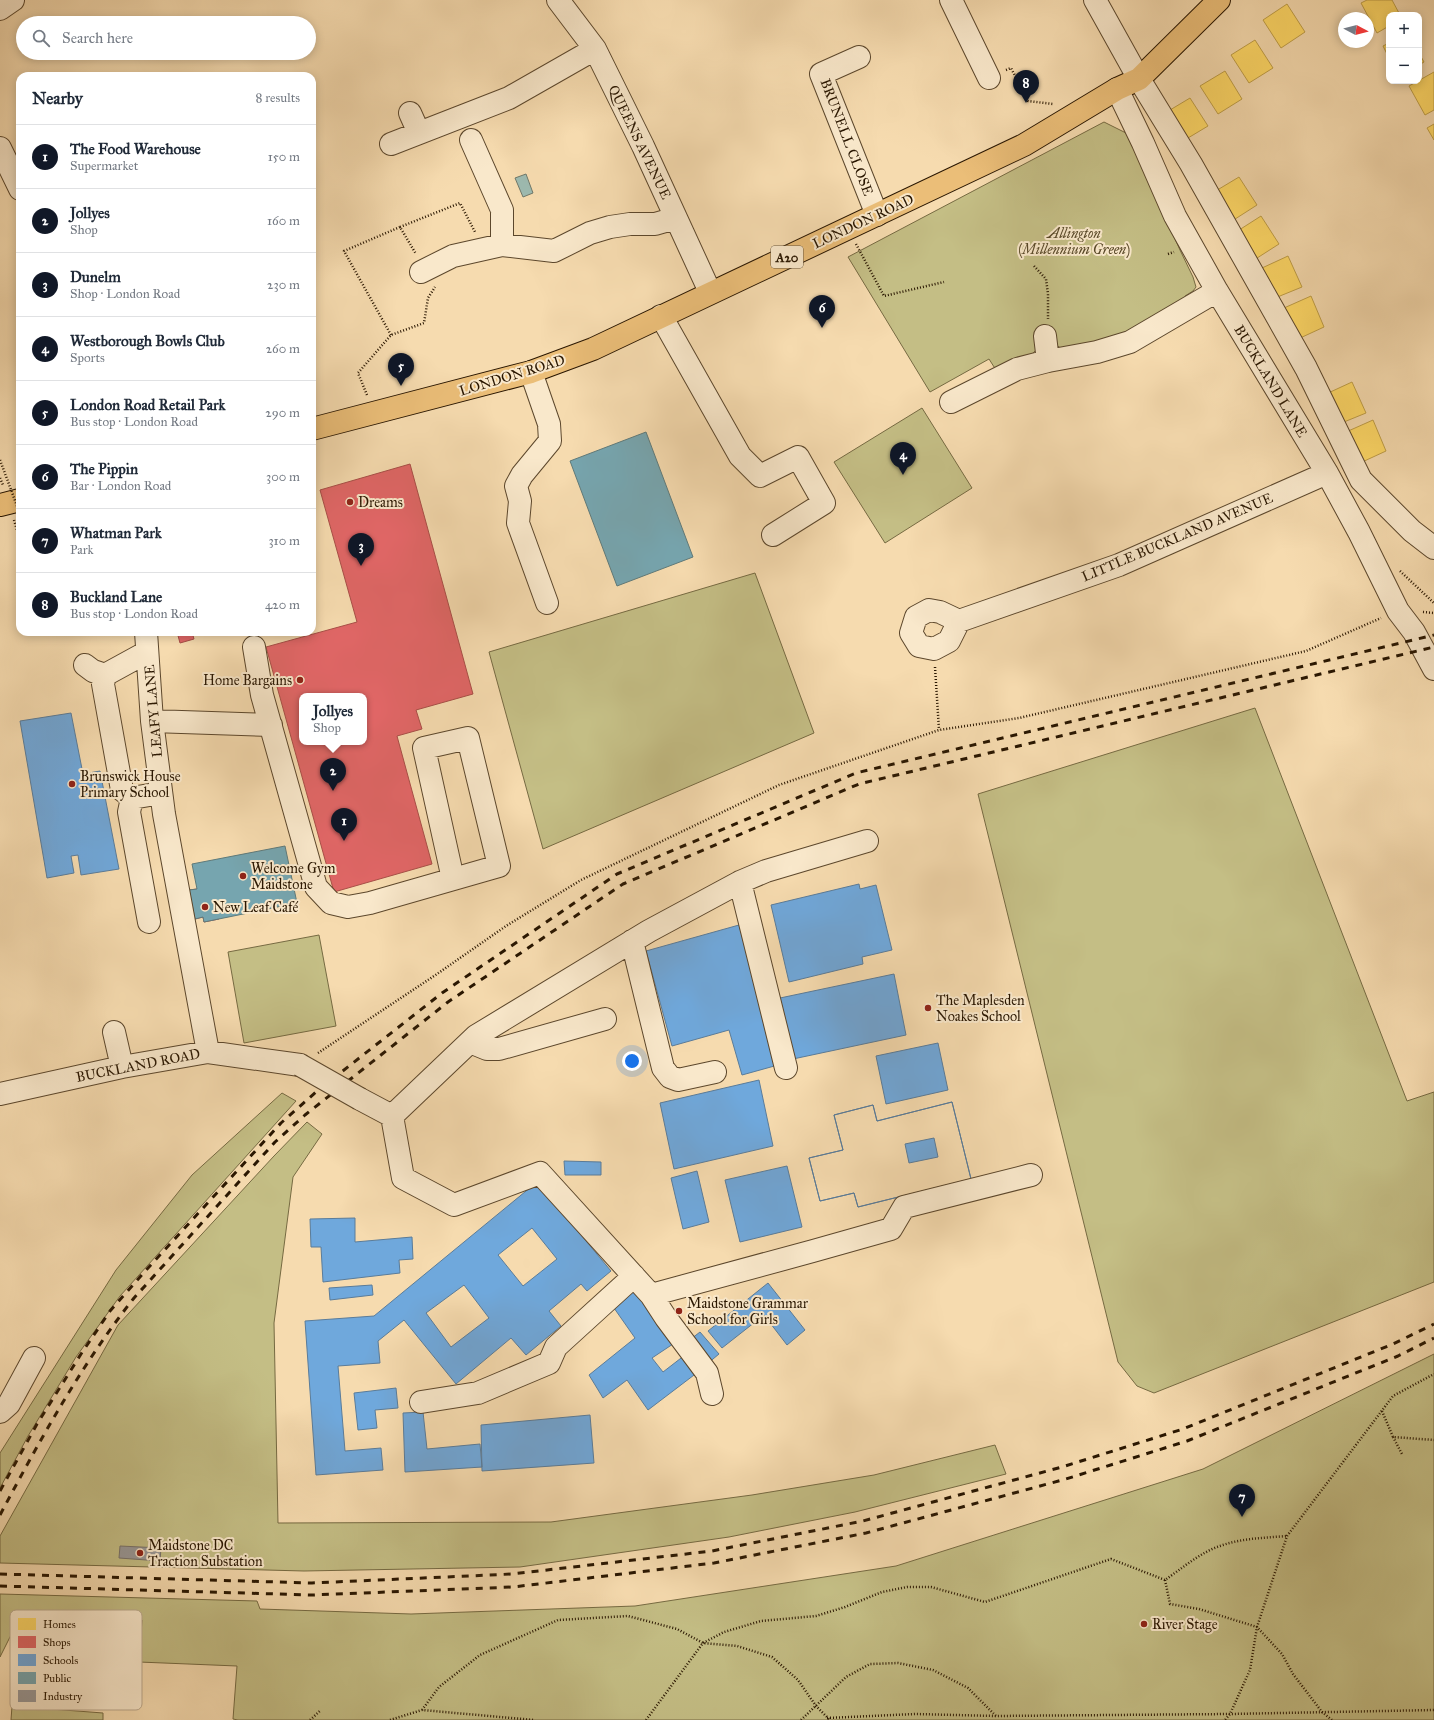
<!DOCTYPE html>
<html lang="en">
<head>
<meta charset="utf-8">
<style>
  :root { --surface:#fff; --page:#f2f2f3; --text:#1f2937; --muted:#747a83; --line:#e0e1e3; --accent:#111827 }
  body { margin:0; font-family:"IM FELL Great Primer",serif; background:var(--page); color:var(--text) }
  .controls { position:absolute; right:12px; top:12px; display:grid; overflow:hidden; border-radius:8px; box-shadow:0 2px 10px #0003 }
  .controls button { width:36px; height:36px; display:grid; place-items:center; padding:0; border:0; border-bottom:1px solid var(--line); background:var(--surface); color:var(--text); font:20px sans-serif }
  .compass { position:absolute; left:1338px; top:12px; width:36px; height:36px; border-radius:50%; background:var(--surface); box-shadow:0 2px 10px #0003; rotate:97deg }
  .you { position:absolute; left:632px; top:1061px; width:14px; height:14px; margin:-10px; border:3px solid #fff; border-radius:50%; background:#1a73e8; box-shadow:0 0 0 6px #1a73e833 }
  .badge { display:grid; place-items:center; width:26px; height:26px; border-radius:50%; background:var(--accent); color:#fff; font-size:13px; font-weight:700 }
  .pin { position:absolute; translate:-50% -33px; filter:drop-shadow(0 1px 2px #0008) }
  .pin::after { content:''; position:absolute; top:21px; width:14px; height:12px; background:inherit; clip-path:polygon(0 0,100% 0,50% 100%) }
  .popup { position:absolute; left:299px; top:693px; width:68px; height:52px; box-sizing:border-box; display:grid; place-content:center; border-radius:8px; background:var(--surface); filter:drop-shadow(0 1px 3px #0005); font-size:13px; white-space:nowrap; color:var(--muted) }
  .popup b { font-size:15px; color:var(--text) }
  .popup::after { content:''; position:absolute; left:50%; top:100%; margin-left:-8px; border:8px solid transparent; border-top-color:var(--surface) }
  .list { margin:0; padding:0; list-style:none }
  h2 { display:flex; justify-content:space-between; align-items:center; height:52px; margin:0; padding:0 16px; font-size:17px }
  h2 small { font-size:13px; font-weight:400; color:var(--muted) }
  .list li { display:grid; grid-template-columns:26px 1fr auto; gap:12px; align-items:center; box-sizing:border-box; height:64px; padding:0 16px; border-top:1px solid var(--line) }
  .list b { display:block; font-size:15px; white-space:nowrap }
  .list p { margin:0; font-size:13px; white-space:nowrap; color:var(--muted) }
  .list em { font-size:13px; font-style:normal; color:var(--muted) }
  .icon { flex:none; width:22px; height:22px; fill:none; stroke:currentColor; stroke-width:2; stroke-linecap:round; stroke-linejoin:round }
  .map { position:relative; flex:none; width:1434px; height:1720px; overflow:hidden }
  .search { position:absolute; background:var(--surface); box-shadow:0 2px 10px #0003; left:16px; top:16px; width:300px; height:44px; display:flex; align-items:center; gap:10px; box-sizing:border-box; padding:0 14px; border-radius:22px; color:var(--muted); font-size:15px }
  .panel { position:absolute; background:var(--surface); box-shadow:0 2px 10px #0003; left:16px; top:72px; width:300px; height:564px; border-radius:12px }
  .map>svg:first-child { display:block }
  .green { fill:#c4be85; stroke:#766a42 }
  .water { fill:#9dbab0; stroke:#6f786a }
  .homes { fill:#ffd966; stroke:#bf9e47 }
  .shops { fill:#e06666; stroke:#a94e47; fill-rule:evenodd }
  .schools { fill:#6fa8dc; stroke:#5a7c9a; fill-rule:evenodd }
  .public { fill:#76a5af; stroke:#5f7a7a }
  .industry { fill:#999; stroke:#77726b }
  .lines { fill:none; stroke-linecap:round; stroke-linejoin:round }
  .minor-casing { stroke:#5c472c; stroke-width:24 }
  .major-casing { stroke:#291600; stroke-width:24 }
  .path { stroke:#291600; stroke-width:2.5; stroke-dasharray:1 2; stroke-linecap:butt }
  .minor { stroke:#f9e8cb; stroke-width:22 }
  .major { stroke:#ebbe78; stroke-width:22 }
  .rail { stroke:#291600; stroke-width:3; stroke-dasharray:7 7; stroke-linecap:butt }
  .minor-bridge-casing { stroke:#5c472c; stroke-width:24; stroke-linecap:butt }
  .path-bridge { stroke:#291600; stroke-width:2.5; stroke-dasharray:1 2; stroke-linecap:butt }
  .minor-bridge { stroke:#f9e8cb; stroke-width:22 }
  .poi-dot { fill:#8f2418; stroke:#f9e8cb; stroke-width:1.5 }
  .labels { text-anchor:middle; stroke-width:4; stroke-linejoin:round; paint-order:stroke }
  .shield { fill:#f9e8cb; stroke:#67553d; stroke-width:1 }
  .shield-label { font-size:13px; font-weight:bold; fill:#291600 }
  .street-label { font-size:14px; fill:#291600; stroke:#f9e8cb }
  .park-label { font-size:14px; font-style:italic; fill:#584828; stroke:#f9e8cb }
  .poi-label { font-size:14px; fill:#291600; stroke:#f9e8cb; text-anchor:start }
  .key { fill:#f9e8cb; stroke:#bba98e; stroke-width:1 }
  .key-label { font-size:11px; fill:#291600 }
</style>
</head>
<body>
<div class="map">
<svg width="1434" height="1720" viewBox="0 0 1434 1720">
  <rect width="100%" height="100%" fill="#f6dbaf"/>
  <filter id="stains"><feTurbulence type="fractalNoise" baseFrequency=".005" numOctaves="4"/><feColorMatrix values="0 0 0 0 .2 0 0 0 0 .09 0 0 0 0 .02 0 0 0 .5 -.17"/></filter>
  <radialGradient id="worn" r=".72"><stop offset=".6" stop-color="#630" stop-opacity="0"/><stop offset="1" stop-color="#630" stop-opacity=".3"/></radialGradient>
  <path class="green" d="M1104,122L1126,133L1130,138L1180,250L1193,277L1196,287L1193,291L1185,296L1188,301L1141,329L1065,350L1059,347L1055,343L1038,348L1032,354L996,370L989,359L930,392L848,257Z
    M922,408L972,488L885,543L834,462Z
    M755,573L814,733L543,849L489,652Z
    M1255,708L1407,1101L1434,1092V1282L1154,1393L1137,1386L1118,1362L978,794Z
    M319,935L336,1026L244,1043L228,952Z
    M282,1093L296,1101L120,1296L76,1357L28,1436L0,1488V1453L116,1270L192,1175Z
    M307,1122L322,1134L293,1177L274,1323L278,1523L551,1522L752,1495L874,1475L995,1445L1006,1474L855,1512L729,1537L520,1567L304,1571L0,1563V1536L118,1325L274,1156Z
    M1434,1354V1720H238L233,1719L237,1666L139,1662L142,1620L118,1621L109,1700L16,1694L22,1613L0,1657V1594L257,1601L260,1609L411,1614L635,1606L896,1566L1203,1469Z
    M12,1706L103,1713V1720H11Z"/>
  <path class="water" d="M526,174L533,193L523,197L515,178Z"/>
  <path class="homes" d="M1367,0H1392L1400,15H1389V26L1377,33L1361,3Z
    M1287,4L1305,32L1281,48L1263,20Z
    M1255,40L1273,68L1249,83L1231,55Z
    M1389,43V58L1383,46Z
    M1419,53L1424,62L1419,65Z
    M1225,71L1242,99L1218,114L1200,86Z
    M1434,72V110L1425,115L1409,86Z
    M1190,98L1208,126L1183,141L1165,113Z
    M1434,124V140L1427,128Z
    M1239,177L1257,205L1232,221L1214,192Z
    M1261,216L1279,244L1254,260L1236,232Z
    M1288,256L1302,287L1275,298L1262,268Z
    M1311,296L1324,327L1298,339L1284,308Z
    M1352,382L1366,413L1339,424L1326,394Z
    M1373,420L1386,451L1360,463L1346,432Z"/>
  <path class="shops" d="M410,464L473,694L416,710L422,729L397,736L432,864L334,892L266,647L357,622L320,490ZM302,696H364V742H302Z
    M177,632H192L194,639L180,643Z
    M197,889L199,897L215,894L219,919L204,922L203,917L195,919L189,890Z"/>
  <path class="schools" d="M71,713L83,774L100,771L119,869L81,875L78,855L71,856L74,873L47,878L20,721Z
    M859,884L860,889L876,885L892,950L862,957L863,964L789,982L771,905Z
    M739,925L778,1065L742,1075L729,1030L672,1046L646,951Z
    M894,974L906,1035L793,1059L780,998Z
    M938,1043L948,1090L886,1104L876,1056Z
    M759,1080L773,1146L674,1169L660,1103Z
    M952,1102L971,1179L858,1207L854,1193L820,1201L809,1158L843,1150L834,1115L873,1105L877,1121ZM934,1138L938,1157L909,1163L905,1144Z
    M952,1102L971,1179L858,1207L854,1193L820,1201L809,1158L843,1150L834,1115L873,1105L877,1121Z
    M564,1161L601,1162V1175H565Z
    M787,1166L802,1227L740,1242L725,1180Z
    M697,1171L709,1222L683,1229L671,1178Z
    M537,1182L611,1271L587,1291L581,1284L549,1311L561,1326L526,1355L511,1338L456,1384L404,1320L378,1341L380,1363L338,1366L345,1451L381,1448L383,1470L316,1475L305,1321L374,1316ZM532,1228L557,1259L523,1286L498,1255ZM464,1285L489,1318L451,1347L426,1313Z
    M355,1218V1242L412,1237L413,1259L399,1260L400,1273L323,1282L321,1247H311L310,1219Z
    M768,1283L805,1330L787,1345L764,1315L722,1348L708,1331Z
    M372,1285L373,1295L330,1300L329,1288Z
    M635,1290L676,1342L652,1358L663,1372L685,1355L698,1372L648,1410L627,1380L603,1398L589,1375L635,1338L614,1308Z
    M700,1332L719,1354L707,1364L687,1342Z
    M396,1388L398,1408L375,1410L377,1428L358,1430L354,1393Z
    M423,1412L427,1449L480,1444L482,1467L405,1472L403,1413Z
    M590,1415L594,1463L482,1471L481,1425Z"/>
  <path class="public" d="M646,432L693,557L617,586L570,461Z
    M285,846L297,903L204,922L203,917L195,919L189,890L197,889L192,864Z"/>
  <path class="industry" d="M120,1546L161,1548L160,1561L119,1558Z"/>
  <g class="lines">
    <defs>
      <path id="minor" d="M558,0L595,49L643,146L710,292
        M951,0L989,78
        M1095,0L1139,79L1191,164L1306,368L1361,480L1412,531L1434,548
        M0,9L13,0
        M859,57L821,74L877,215
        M1117,89L1143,143L1175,216L1217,291L1327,473L1359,532L1398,611L1414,632L1434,669
        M410,113L419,133
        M471,140L502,210V245
        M391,144L509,98L595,49
        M0,148L20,189
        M421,272L453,256L502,245L554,251L590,233L610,227L630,224H655L676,218
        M661,316L740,456L760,476L798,457L824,503L773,535
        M1045,336L1048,361
        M531,372L549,424L550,441L522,475L516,486L520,501L518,523L547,603
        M951,402L1017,369L1048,361L1097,352L1130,342L1217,291
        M929,610L940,612L959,621L949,641L934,649L919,646L911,633L916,617Z
        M959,621L1119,565L1327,473
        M146,632L152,721L164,814L208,1052
        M254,647L262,695L316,887L331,903L348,907L370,903L499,866L468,738L424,748L453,879
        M85,665L93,671L105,675L147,652
        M105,675L103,684L122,790L132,798L161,793
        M152,721L271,725
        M132,798L129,812L149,922
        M740,882L786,1068
        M632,941L663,1068L670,1077L678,1080L715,1072
        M114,1032L122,1067
        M470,1042L487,1049H499L605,1019
        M0,1094L122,1067L208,1052L300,1065
        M360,1099L392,1116L476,1036L649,931L740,882L766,871L867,841
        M392,1116L403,1178L454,1205L540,1173L651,1295L813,1251L891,1229L904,1207L1031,1175
        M651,1295L666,1318L707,1373L712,1394
        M421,1402L478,1393L549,1363L556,1347L634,1276
        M0,1412L9,1404L34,1358"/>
      <path id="major" d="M312,429L531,372L593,349L1024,145L1117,89L1139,79L1219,0
        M0,505L20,500"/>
    </defs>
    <use href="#minor" class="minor-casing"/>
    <use href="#major" class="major-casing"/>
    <path class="path" d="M1006,70L1011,68L1028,101L1053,104V105
      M400,227L460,203L475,232
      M856,244L884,296L944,282
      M1168,254L1174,252
      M1034,266L1046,279L1048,294V319
      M391,335L344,251L400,227L416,254
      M367,395L358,373L391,335L424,323L428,298L435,287
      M0,478L3,485
      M14,520L20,540
      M1400,571L1434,603
      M1423,612L1434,613
      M935,667L939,730
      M318,1053L437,974L506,926L581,880L779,785L939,730L1019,718L1306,651L1381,618
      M1382,1411L1393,1437L1434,1440
      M1393,1437L1402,1454
      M1165,1580L1170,1604L1199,1609L1257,1627L1250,1670L1230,1714L1225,1720
      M422,1710L439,1687L480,1655L558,1620L628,1616L677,1629L703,1643L737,1646L772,1657L798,1680L816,1706L830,1720
      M827,1718L915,1714L996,1716L1230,1714L1434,1710
      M310,1720L321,1710
      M390,1720L422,1710L534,1720
      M646,1720L703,1643L724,1632L761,1621L816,1616L845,1607L882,1592L907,1587H931L985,1602L1111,1559L1165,1580C1181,1569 1201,1552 1220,1546C1242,1538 1264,1538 1287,1536
      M801,1720L846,1677L870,1664L898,1663L933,1670L968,1688L996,1716
      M1332,1720L1322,1712L1293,1674L1282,1654L1257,1627L1287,1536L1393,1396L1434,1374"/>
    <use href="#minor" class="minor"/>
    <use href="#major" class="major"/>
    <path class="rail" d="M0,1491L37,1424L81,1354L110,1311L148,1268L281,1123L316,1092L442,993L617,874L856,773L1434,635
      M0,1515C40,1440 81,1365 134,1298L275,1142L305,1115L448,1002L623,884L859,784L1434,647
      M0,1574L312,1583L512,1574L712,1551L863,1521L1062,1467L1183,1429L1393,1344L1434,1324
      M0,1586L312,1595L513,1587L714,1563L866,1533L1066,1479L1187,1441L1398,1356L1434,1338"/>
    <defs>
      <path id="minor-bridge" d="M300,1065L360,1099"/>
    </defs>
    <use href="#minor-bridge" class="minor-bridge-casing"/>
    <path class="path-bridge" d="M0,460L20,514"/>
    <use href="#minor-bridge" class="minor-bridge"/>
  </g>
  <g class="poi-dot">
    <circle cx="350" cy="502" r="4"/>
    <circle cx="300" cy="680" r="4"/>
    <circle cx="72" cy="784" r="4"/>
    <circle cx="243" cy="876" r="4"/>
    <circle cx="205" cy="907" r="4"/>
    <circle cx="928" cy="1008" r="4"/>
    <circle cx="679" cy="1311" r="4"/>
    <circle cx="140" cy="1553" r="4"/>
    <circle cx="1144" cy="1624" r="4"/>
  </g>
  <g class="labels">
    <rect class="shield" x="771" y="246" width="32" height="22" rx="3"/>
    <g class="shield-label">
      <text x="787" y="262">A20</text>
    </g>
    <g class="street-label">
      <text transform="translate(847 137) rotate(69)" y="5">BRUNELL CLOSE</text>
      <text transform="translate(640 142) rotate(64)" y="5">QUEENS AVENUE</text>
      <text transform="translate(863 221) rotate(-25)" y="5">LONDON ROAD</text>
      <text transform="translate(512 375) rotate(-17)" y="5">LONDON ROAD</text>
      <text transform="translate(1271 381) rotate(59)" y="5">BUCKLAND LANE</text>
      <text transform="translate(1177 537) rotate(-23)" y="5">LITTLE BUCKLAND AVENUE</text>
      <text transform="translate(153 711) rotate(-95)" y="5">LEAFY LANE</text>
      <text transform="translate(138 1065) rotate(-11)" y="5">BUCKLAND ROAD</text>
    </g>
    <g class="park-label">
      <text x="1074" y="238">Allington<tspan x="1074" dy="16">(Millennium Green)</tspan></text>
    </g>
    <g class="poi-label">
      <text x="358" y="507">Dreams</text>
      <text x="292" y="685" text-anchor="end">Home Bargains</text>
      <text x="80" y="781">Brunswick House<tspan x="80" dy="16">Primary School</tspan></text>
      <text x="251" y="873">Welcome Gym<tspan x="251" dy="16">Maidstone</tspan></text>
      <text x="213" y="912">New Leaf Café</text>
      <text x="936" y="1005">The Maplesden<tspan x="936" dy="16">Noakes School</tspan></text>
      <text x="687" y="1308">Maidstone Grammar<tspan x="687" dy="16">School for Girls</tspan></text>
      <text x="148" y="1550">Maidstone DC<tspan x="148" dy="16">Traction Substation</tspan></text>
      <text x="1152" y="1629">River Stage</text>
    </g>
  </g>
  <rect x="10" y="1610" width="132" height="100" rx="6" class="key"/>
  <rect x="18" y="1618" width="18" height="12" fill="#ffd966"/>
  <rect x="18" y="1636" width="18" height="12" fill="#e06666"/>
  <rect x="18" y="1654" width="18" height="12" fill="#6fa8dc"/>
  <rect x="18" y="1672" width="18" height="12" fill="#76a5af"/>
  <rect x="18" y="1690" width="18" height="12" fill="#999"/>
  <g class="key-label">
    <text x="43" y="1628">Homes</text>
    <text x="43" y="1646">Shops</text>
    <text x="43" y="1664">Schools</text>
    <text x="43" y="1682">Public</text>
    <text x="43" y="1700">Industry</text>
  </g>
  <rect width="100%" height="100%" filter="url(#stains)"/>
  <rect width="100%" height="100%" fill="url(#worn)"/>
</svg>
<div class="controls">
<button>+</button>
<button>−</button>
</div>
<svg class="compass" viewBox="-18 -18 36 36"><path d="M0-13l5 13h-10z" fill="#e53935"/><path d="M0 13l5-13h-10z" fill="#747a83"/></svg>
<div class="you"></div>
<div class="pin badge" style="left:344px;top:841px">1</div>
<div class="pin badge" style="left:333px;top:791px">2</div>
<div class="popup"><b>Jollyes</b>Shop</div>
<div class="pin badge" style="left:361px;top:566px">3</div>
<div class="pin badge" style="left:903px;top:475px">4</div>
<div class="pin badge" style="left:401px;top:386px">5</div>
<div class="pin badge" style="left:822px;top:328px">6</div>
<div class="pin badge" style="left:1242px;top:1517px">7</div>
<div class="pin badge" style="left:1026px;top:103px">8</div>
<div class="search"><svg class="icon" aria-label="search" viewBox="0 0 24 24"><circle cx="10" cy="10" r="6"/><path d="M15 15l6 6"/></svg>Search here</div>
<section class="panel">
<h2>Nearby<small>8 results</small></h2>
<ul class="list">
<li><span class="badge">1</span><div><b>The Food Warehouse</b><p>Supermarket</p></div><em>150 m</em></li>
<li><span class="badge">2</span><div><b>Jollyes</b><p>Shop</p></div><em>160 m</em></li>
<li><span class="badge">3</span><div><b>Dunelm</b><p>Shop · London Road</p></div><em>230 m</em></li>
<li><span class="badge">4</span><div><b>Westborough Bowls Club</b><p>Sports</p></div><em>260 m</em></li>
<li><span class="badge">5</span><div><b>London Road Retail Park</b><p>Bus stop · London Road</p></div><em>290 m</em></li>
<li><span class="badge">6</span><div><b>The Pippin</b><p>Bar · London Road</p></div><em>300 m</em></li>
<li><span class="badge">7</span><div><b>Whatman Park</b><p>Park</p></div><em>310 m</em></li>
<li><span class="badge">8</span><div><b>Buckland Lane</b><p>Bus stop · London Road</p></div><em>420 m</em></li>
</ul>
</section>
</div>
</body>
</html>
